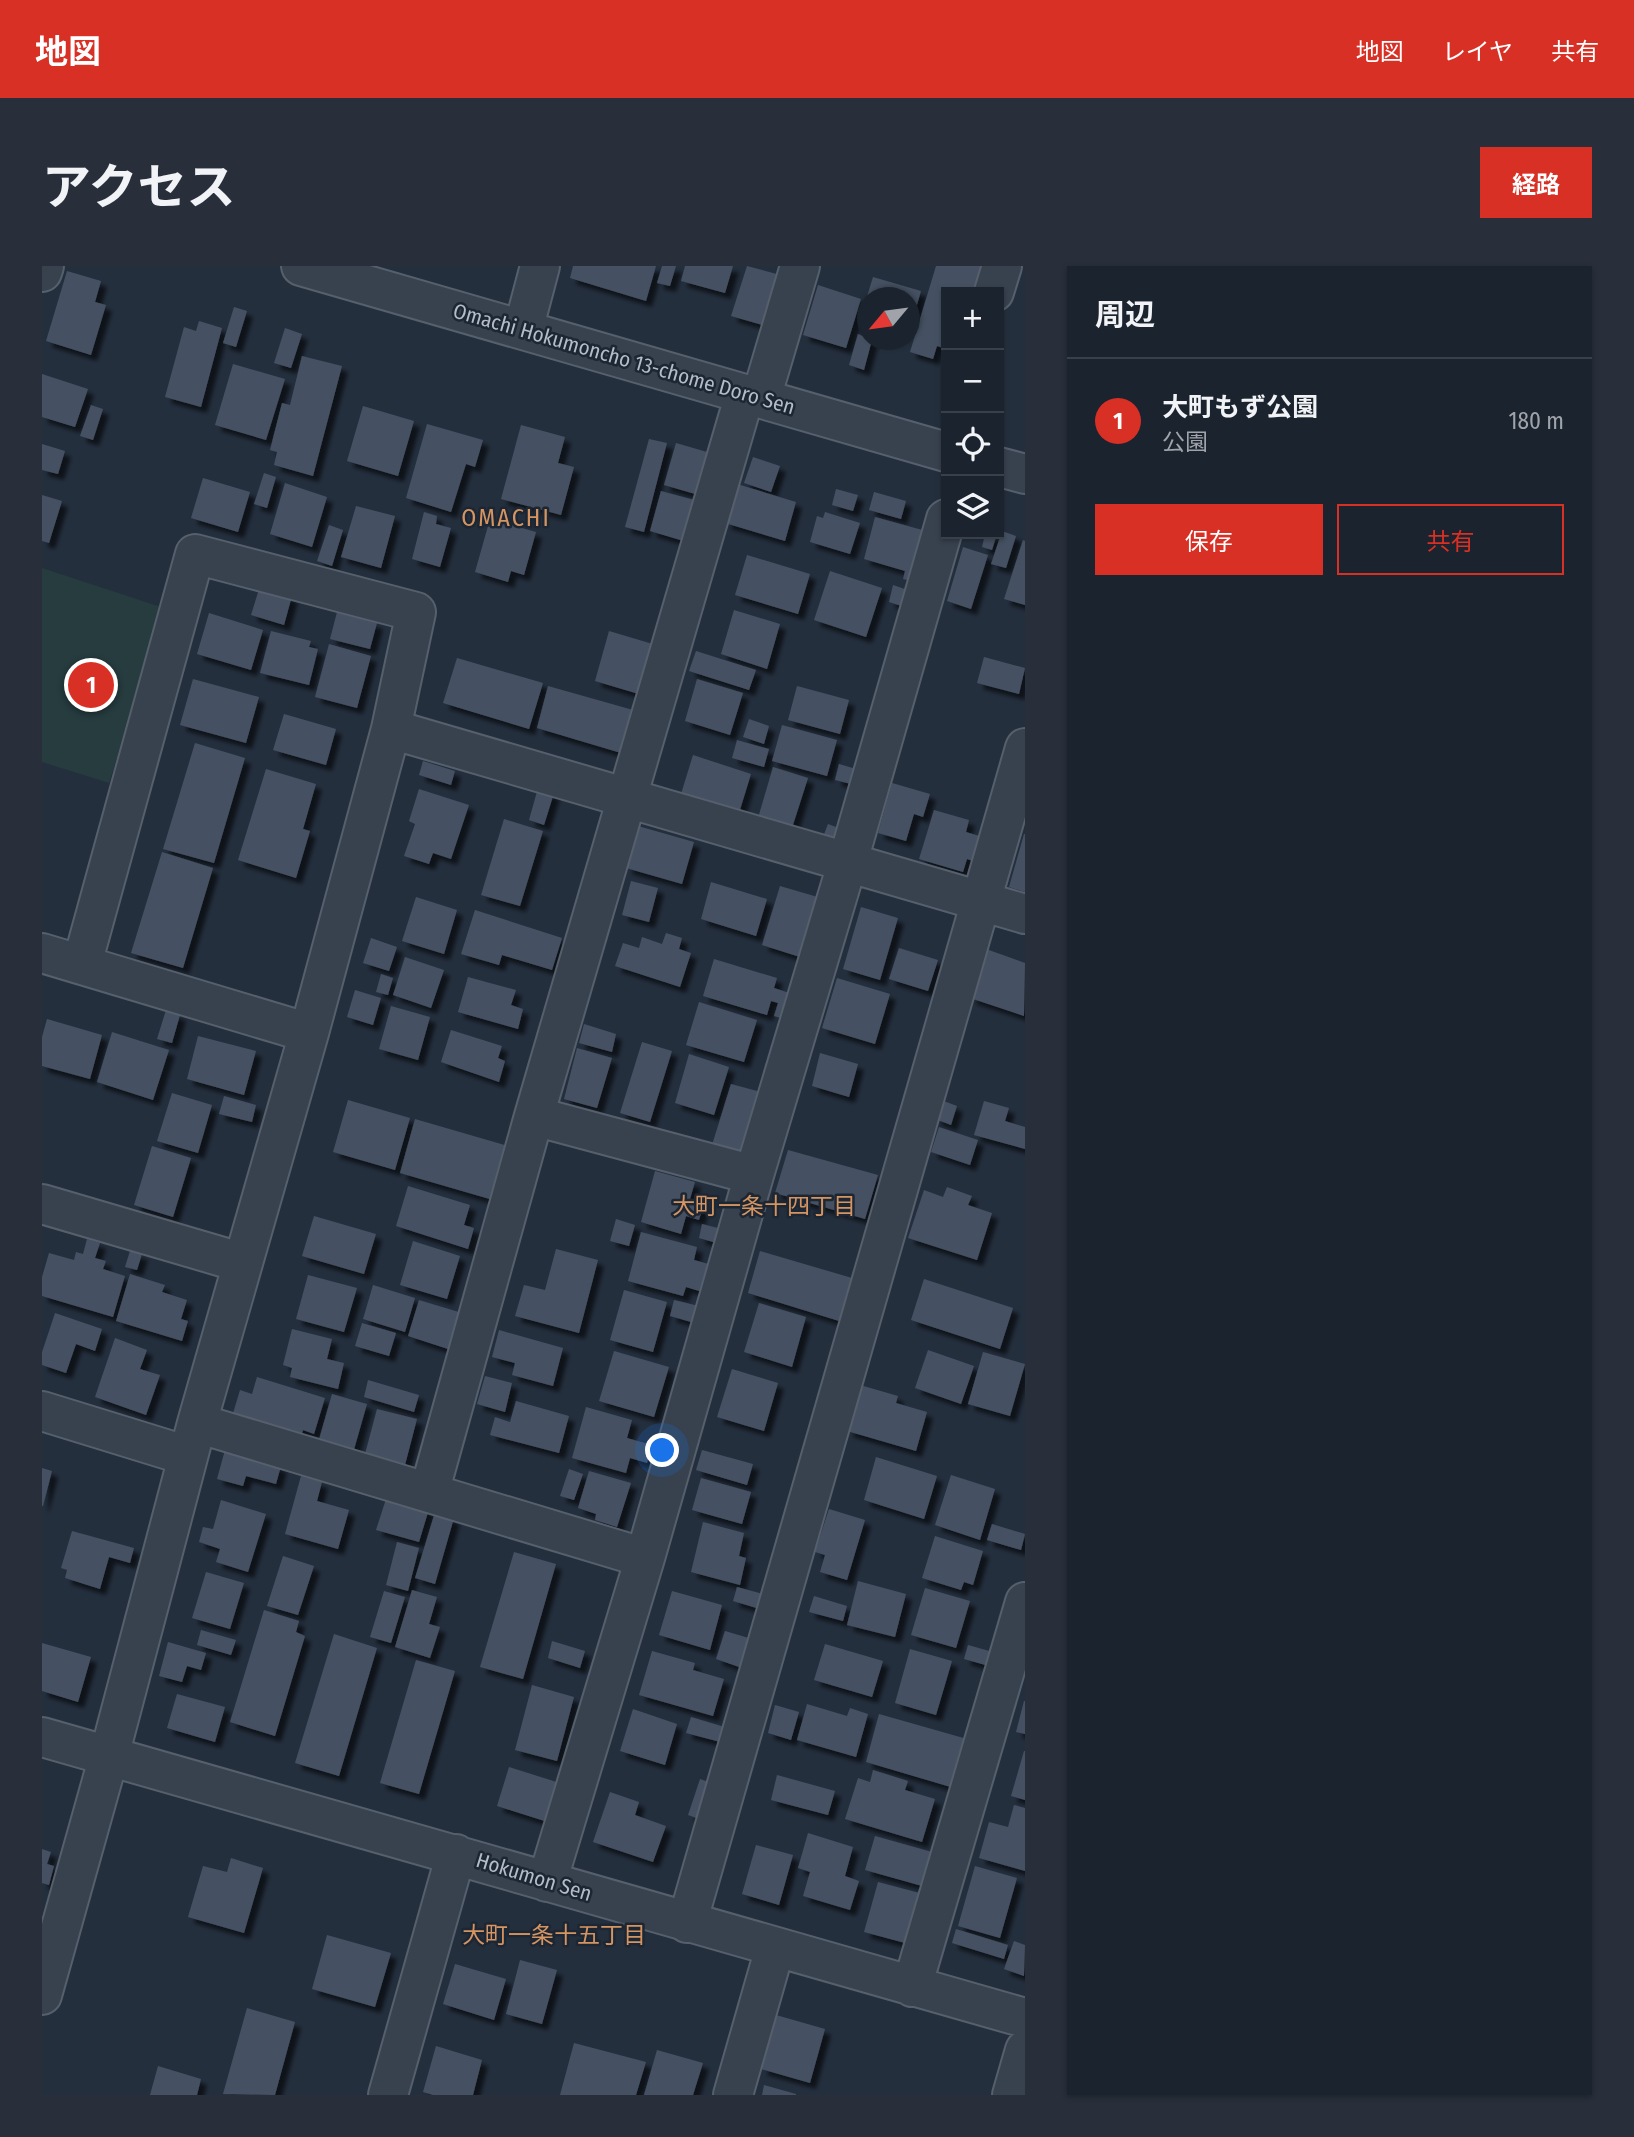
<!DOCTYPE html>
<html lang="ja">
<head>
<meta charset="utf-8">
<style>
  :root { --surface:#1b232e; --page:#282f3a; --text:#f1f3f6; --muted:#a0a4aa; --line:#39404a; --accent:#d93025 }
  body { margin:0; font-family:"Fira Sans Condensed","Noto Sans JP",sans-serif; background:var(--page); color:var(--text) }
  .controls { position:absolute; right:21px; top:21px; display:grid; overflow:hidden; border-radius:0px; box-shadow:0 2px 5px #0004 }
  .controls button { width:63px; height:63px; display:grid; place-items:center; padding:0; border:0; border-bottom:2px solid var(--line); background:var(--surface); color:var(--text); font:35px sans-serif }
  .compass { position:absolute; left:815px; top:21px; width:63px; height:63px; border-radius:50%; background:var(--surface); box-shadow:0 2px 5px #0004; rotate:241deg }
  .you { position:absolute; left:621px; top:1185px; width:24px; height:24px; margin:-18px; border:5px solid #fff; border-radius:50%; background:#1a73e8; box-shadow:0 0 0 10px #1a73e833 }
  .badge { display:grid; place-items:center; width:46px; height:46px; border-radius:50%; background:var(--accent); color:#fff; font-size:23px; font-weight:700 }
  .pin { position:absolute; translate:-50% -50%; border:4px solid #fff; box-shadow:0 2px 7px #0006 }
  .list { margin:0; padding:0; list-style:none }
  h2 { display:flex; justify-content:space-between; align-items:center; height:91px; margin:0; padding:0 28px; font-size:30px }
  h2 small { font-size:23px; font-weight:400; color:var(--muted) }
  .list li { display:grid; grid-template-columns:46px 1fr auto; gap:21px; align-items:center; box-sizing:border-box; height:126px; padding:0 28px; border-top:2px solid var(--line) }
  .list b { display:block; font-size:26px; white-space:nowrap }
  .list p { margin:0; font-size:23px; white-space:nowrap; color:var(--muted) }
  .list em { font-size:23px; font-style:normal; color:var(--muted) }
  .actions { display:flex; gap:14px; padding:21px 28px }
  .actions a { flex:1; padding:16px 0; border:2px solid var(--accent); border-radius:0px; text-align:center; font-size:24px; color:var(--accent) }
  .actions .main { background:var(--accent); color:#fff }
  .icon { flex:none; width:38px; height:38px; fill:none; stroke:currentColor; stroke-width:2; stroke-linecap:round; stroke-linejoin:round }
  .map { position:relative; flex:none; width:983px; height:1829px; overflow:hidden; border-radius:0px }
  header { display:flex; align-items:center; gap:42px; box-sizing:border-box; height:98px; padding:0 35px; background:var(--accent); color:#fff }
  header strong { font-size:33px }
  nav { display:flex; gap:38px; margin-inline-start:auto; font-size:24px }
  .intro { display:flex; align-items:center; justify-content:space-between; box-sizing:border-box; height:168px; padding:0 42px }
  h1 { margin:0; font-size:49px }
  .button { padding:18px 32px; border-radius:0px; background:var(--accent); color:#fff; font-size:24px; font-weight:700 }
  main { display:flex; gap:42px; padding:0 42px }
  aside { flex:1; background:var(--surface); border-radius:0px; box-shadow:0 2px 5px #0004 }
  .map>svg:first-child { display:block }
  .green { fill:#263c3f }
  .building { fill:#455162; filter:url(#shadow) }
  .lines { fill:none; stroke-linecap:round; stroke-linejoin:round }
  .minor-casing { stroke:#565f6c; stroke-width:42 }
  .minor { stroke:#38414e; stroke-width:38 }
  .labels { text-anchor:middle; stroke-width:5; stroke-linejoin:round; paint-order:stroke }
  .street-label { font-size:21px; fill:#b4bcc9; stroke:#1d2633 }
  .neighbourhood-label { font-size:23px; fill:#d59563; stroke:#1d2633 }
  .quarter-label { font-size:24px; letter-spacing:2px; fill:#d59563; stroke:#1d2633 }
</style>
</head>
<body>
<header>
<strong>地図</strong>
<nav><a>地図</a><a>レイヤ</a><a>共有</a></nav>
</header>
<div class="intro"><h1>アクセス</h1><a class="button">経路</a></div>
<main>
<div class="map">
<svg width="983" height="1829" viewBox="0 0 983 1829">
  <defs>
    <filter id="shadow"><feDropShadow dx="6" dy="6" stdDeviation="2" flood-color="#0009"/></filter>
  </defs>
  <rect width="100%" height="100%" fill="#242f3e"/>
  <path class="green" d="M0,302L122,342L67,517L0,496Z"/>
  <path class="building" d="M531,0H614L604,35L528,12Z
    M620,0H634L628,20L615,17Z
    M643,0H691L683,27L639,15Z
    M705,0L742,10L727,61L689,50Z
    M894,0H940L932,26H904V83L895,80L891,93L868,86Z
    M25,5L59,15L53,36L64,39L49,89L4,75Z
    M831,11L879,25L868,63L867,32H825V55L818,53Z
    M776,19L819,33L804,82L761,69Z
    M192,41L205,45L194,81L181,77Z
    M157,55L180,62L159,141L123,131L142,61L154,65Z
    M243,62L260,68L249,102L232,97Z
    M816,68L830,74L822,104L807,99Z
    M260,90L300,100L271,210L232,199L235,186L228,184L240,137L248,139Z
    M191,98L243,113L224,174L173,159Z
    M0,108L46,123L33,161L0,151Z
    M49,139L61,143L51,174L38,170Z
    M321,140L372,155L356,210L305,195Z
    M385,158L441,174L433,201L424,198L409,246L364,232Z
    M479,159L523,171L516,197L532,201L519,249L459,233Z
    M607,173L625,177L602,266L583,261Z
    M634,177L672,188L660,230L622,219Z
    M0,178L23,185L16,208L0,204Z
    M711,191L738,200L729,226L702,217Z
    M222,207L234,211L225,242L212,238Z
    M161,212L208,226L196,266L149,252Z
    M243,217L285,231L270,281L228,268Z
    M695,218L754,236L743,275L683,257Z
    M794,223L816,229L811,245L790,239Z
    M619,225L656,235L645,276L608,265Z
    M832,226L864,235L859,253L827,244Z
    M0,229L20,235L7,277L0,275Z
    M314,240L353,250L339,302L299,291Z
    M382,246L395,250L394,258L409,262L398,301L370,293Z
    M783,246L818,257L808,288L768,276L775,250L781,252Z
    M833,251L884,265L870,315L861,313L863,305L822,293Z
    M448,253L494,266L482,309L469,305L466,316L433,306Z
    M287,259L301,264L290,300L275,295Z
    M960,265L974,270L964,302L949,298Z
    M943,268H955L950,284L940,281Z
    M981,274L983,275V339L962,333Z
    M921,281L946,289L929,343L905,335Z
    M705,289L768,308L756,348L693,329Z
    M788,305L840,322L824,371L772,354Z
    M851,319L874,327L869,343L847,336Z
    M218,320L250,330L242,359L209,349Z
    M692,344L738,358L725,403L679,388Z
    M295,346L335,357L328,383L288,373Z
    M167,347L221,364L209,404L155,388Z
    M229,365L269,375L267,381L276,383L267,419L218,407Z
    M567,365L614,379L600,429L553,415Z
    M287,378L329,390L315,442L273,431Z
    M654,385L714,404L707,424L647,405Z
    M942,391L983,402L977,428L935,417Z
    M415,392L501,417L487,463L401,437Z
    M151,413L217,431L204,477L138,459Z
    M655,413L701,427L688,469L643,455Z
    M506,420L591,444L579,487L495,462Z
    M755,420L807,434L798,468L746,454Z
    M242,448L294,463L284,499L231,484Z
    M707,453L727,460L722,478L701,471Z
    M740,459L795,474L785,510L730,495Z
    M695,474L727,483L722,501L690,492Z
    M153,477L203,492L172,597L121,583Z
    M651,489L709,508L697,547L639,528Z
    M381,495L413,505L409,519L377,509Z
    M797,498L821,505L817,520L793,514Z
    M731,501L766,512L750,562L716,552Z
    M224,503L274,518L261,563L268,565L254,612L196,594Z
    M850,517L888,528L881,551L872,548L864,575L836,567Z
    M496,522L512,527L502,559L487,554Z
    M377,523L427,539L409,593L391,587L387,598L362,590L373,558L367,555Z
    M892,544L927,554L924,566L941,571L934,596L925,593L921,606L877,593Z
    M462,553L501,565L478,640L439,629Z
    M786,558L802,564L798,576L781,571Z
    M596,560L652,576L640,618L584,602Z
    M982,568H983V626L967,621Z
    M120,586L171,602L141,702L89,687Z
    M589,615L616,622L607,656L580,649Z
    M669,616L725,633L714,670L659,653Z
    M738,620L779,632L761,692L720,679Z
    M374,631L415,644L402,688L360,675Z
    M819,641L856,652L838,714L801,703Z
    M433,644L520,672L510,704L460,689L457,699L419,688Z
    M624,667L640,672L637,683L649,687L638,721L573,700L581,677L597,682L600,671L620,678Z
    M329,672L355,681L347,705L321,697Z
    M857,682L896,694L886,725L847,713Z
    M944,683L983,697L982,750L928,732Z
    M363,691L402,704L389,742L351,729Z
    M672,693L735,712L732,722L757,730L749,755L732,750L736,737L729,735L725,749L661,730Z
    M339,708L351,712L346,729L334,726Z
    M426,711L474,724L469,739L481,743L476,763L416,746Z
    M795,712L848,728L833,778L780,762Z
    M313,724L339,732L331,759L305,751Z
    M657,736L715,754L702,796L644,779Z
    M349,740L388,751L376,794L337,783Z
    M124,744L138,749L130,777L115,773Z
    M5,753L60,769L48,813L0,800V771Z
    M542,758L574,768L570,786L537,777Z
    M409,764L460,780L456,792L463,795L457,816L399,796Z
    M70,766L127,784L111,834L55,816Z
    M156,770L214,785L202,829L145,813Z
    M600,776L630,785L608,856L578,847Z
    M535,782L570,792L555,842L522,833Z
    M778,787L816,798L807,831L770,820Z
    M647,788L687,801L672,849L633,837Z
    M689,818L719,826L700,888L670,879Z
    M130,827L170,839L156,887L115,875Z
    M182,830L214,839L210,856L177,848Z
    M306,834L368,852L353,904L291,886Z
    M899,834L915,840L909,859L893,853Z
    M942,835L967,842L963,855L983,861V883L932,869Z
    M373,853L466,880L451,934L358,907Z
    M897,861L936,874L928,899L889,886Z
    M110,880L149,892L131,951L92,939Z
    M746,884L836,909L823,953L733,927Z
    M613,905L653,916L648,933L662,937L657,954L644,950L639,968L599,956Z
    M366,920L428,939L422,959L432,962L426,983L354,960Z
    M905,921L930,930L926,939L950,947L935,994L866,972L882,924L901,931Z
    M272,950L334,968L322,1008L260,990Z
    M574,953L593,959L587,980L568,975Z
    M660,958L688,965L685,980L657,972Z
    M599,966L655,981L652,994L674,1000L667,1028L644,1021L641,1030L586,1015Z
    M45,973L58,977L53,992L64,995L61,1003L83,1010L71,1051L0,1030V1011L7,987L32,994L34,986L41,988Z
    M371,975L418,990L405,1033L358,1019Z
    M514,983L556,994L537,1067L473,1050L482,1019L503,1024Z
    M88,985L100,988L95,1004L83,1001Z
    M718,985L810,1012L797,1055L706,1027Z
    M88,1008L123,1019L120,1026L145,1034L139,1053L146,1055L140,1075L74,1055Z
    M266,1009L315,1022L302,1066L254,1053Z
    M882,1013L971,1042L958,1083L869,1054Z
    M331,1019L373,1032L363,1066L321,1053Z
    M582,1024L625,1036L611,1086L568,1074Z
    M377,1034L420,1047L409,1084L366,1070Z
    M632,1034L661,1041L656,1058L628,1050Z
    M717,1037L764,1051L750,1101L702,1086Z
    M13,1047L60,1063L53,1085L34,1078L24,1107L0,1099V1086Z
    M320,1057L354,1067L347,1090L313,1080Z
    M250,1063L290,1073L285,1093L302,1097L296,1123L248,1111L250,1102L241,1099Z
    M457,1064L521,1082L511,1120L470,1109L473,1097L450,1091Z
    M73,1072L105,1084L98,1103L118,1109L104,1149L53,1131Z
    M886,1084L932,1100L919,1138L873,1122Z
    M572,1085L627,1101L612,1151L557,1135Z
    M941,1086L983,1098L968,1150L926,1138Z
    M690,1103L736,1117L722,1165L675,1151Z
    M443,1110L470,1117L463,1146L435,1138Z
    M215,1111L283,1132L272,1168L261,1164L258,1175L189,1154L198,1124L210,1128Z
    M326,1114L377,1129L372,1146L322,1131Z
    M818,1119L856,1130L854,1137L885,1146L874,1185L805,1165Z
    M290,1128L325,1138L311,1187L276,1177Z
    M474,1135L527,1150L517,1187L448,1169L453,1151L468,1156Z
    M544,1141L590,1154L585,1172L610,1179L605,1197L588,1192L584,1207L530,1192Z
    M335,1143L375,1153L363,1199L323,1188Z
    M183,1184L239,1200L234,1218L204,1210L201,1220L175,1213Z
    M660,1184L711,1198L705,1219L654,1204Z
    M834,1191L895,1210L882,1253L822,1234Z
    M0,1202L10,1205L1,1240H0Z
    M527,1203L541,1208L532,1234L518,1230Z
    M547,1205L589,1217L575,1261L553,1254L554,1248L536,1242Z
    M909,1209L953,1223L938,1274L893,1259Z
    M259,1210L280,1216L275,1235L307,1244L296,1283L243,1268Z
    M659,1212L709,1226L700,1258L650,1244Z
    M345,1230L387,1243L377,1276L334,1264Z
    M179,1234L224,1248L206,1306L174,1296L178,1283L157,1276L161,1261L171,1263Z
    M787,1243L823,1254L805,1314L778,1306L783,1289L773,1286Z
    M393,1246L412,1252L393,1318L373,1312Z
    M661,1256L702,1267L697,1290L704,1292L698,1319L649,1306Z
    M950,1258L983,1268L979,1284L945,1274Z
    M30,1265L92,1282L88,1297L67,1291L58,1323L23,1312L25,1304L19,1302Z
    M893,1270L941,1285L931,1319L922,1316L919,1324L880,1312Z
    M355,1276L377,1282L366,1325L344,1319Z
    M472,1286L514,1298L481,1413L438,1401Z
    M241,1290L272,1300L256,1349L225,1340Z
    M164,1306L202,1317L188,1363L150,1352Z
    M816,1315L864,1328L853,1371L805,1359Z
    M695,1321L725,1329L721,1344L691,1335Z
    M883,1322L928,1335L914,1382L869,1369Z
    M370,1324L395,1331L387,1358L398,1361L388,1392L353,1381Z
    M342,1325L363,1331L349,1377L328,1371Z
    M630,1325L680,1339L668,1384L617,1369Z
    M772,1330L805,1340L801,1355L767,1346Z
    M222,1344L257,1355L254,1366L263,1370L233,1470L188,1456Z
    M159,1364L194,1374L189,1389L155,1379Z
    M683,1365L710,1373L700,1402L674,1393Z
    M292,1368L335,1382L297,1510L253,1497Z
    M510,1375L543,1385L538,1402L506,1392Z
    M126,1376L164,1387L159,1404L145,1400L140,1416L117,1410Z
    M0,1377L49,1391L36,1436L0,1425Z
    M783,1378L841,1395L830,1431L772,1414Z
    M926,1379L958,1388L954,1402L922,1393Z
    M868,1383L910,1395L894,1449L853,1437Z
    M610,1385L653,1397L651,1404L682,1413L671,1450L597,1429Z
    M374,1394L413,1405L377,1528L338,1517Z
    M490,1419L532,1431L515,1495L473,1484Z
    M135,1428L183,1441L173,1476L125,1462Z
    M982,1435H983V1468L974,1466Z
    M765,1438L805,1450L808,1442L826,1448L814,1491L755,1474Z
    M733,1439L757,1446L749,1474L726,1467Z
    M591,1443L635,1458L623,1499L578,1485Z
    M837,1448L925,1473L912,1522L824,1496Z
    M649,1451L686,1462L682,1477L644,1467Z
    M982,1485H983V1534L969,1530Z
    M467,1501L524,1519L512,1558L455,1540Z
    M831,1504L866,1515L863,1524L893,1533L880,1576L803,1553L816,1512L828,1516Z
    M735,1509L793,1525L786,1549L729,1534Z
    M658,1513L673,1518L660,1554L646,1549Z
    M568,1526L597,1536L593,1549L624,1560L611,1596L551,1576Z
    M972,1539L983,1542V1605L937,1592L947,1556L966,1561Z
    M766,1567L811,1581L803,1610L817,1615L808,1644L761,1630L768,1606L756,1602Z
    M833,1570L890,1586L880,1620L823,1604Z
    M714,1579L751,1589L737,1639L700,1628Z
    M0,1583L9,1586L5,1598L12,1600L7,1619L0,1617Z
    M189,1592L221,1602L202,1667L146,1651L161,1600L185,1606Z
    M933,1600L975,1612L958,1672L916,1660Z
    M836,1616L885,1629L874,1671L865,1669L863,1677L822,1666Z
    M914,1663L966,1679L962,1693L910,1677Z
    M285,1669L349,1687L333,1741L270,1723Z
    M972,1675L983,1679L982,1710L962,1703Z
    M478,1694L515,1704L500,1758L464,1748Z
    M413,1698L464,1713L452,1754L401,1738Z
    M205,1742L253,1756L233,1829L181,1828Z
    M734,1749L783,1763L768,1817L719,1803Z
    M532,1777L604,1796L594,1829H518Z
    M394,1780L440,1794L431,1829H391L381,1826Z
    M615,1784L661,1797L651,1829H602Z
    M116,1800L159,1813L155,1829H108Z
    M722,1819L754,1828V1829H720Z"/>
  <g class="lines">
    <defs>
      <path id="minor" d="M259,0L904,186
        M0,6L2,0
        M952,26L960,0
        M481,64L498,0
        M719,132L758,0
        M957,201L983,208
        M349,463L983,648
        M0,687L267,767
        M492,850L712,909
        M0,938L201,997
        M0,1145L146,1190
        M155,1157L603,1292
        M387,1227L492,850L703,128
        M0,1471L983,1752
        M505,1616L603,1292L712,909L806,595L904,253
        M645,1657L983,482
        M870,1721L983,1336
        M0,1729L67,1490L155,1157L267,767L349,463L374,346L153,288L40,698
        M346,1829L414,1588
        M691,1829L733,1682
        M970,1829L983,1784"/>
    </defs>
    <use href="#minor" class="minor-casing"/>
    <use href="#minor" class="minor"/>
  </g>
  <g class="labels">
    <g class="street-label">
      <text transform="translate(582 93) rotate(16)" y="7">Omachi Hokumoncho 13-chome Doro Sen</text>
      <text transform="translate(492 1611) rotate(17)" y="7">Hokumon Sen</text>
    </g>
    <g class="neighbourhood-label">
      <text x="722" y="948">大町一条十四丁目</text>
      <text x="512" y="1677">大町一条十五丁目</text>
    </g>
    <g class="quarter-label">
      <text x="464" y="260">OMACHI</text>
    </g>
  </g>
</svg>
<div class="controls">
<button>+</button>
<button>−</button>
<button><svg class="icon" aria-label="locate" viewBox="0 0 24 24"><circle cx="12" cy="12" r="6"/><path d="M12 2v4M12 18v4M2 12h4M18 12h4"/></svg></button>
<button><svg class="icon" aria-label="layers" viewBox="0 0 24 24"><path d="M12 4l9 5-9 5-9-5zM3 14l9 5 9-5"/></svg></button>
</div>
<svg class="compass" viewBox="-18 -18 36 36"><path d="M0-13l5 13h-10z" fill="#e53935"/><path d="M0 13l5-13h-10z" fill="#a0a4aa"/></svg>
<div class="you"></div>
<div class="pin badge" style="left:49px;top:419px">1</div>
</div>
<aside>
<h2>周辺<small></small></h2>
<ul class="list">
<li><span class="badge">1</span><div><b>大町もず公園</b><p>公園</p></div><em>180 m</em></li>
</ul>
<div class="actions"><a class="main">保存</a><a>共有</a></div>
</aside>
</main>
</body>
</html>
